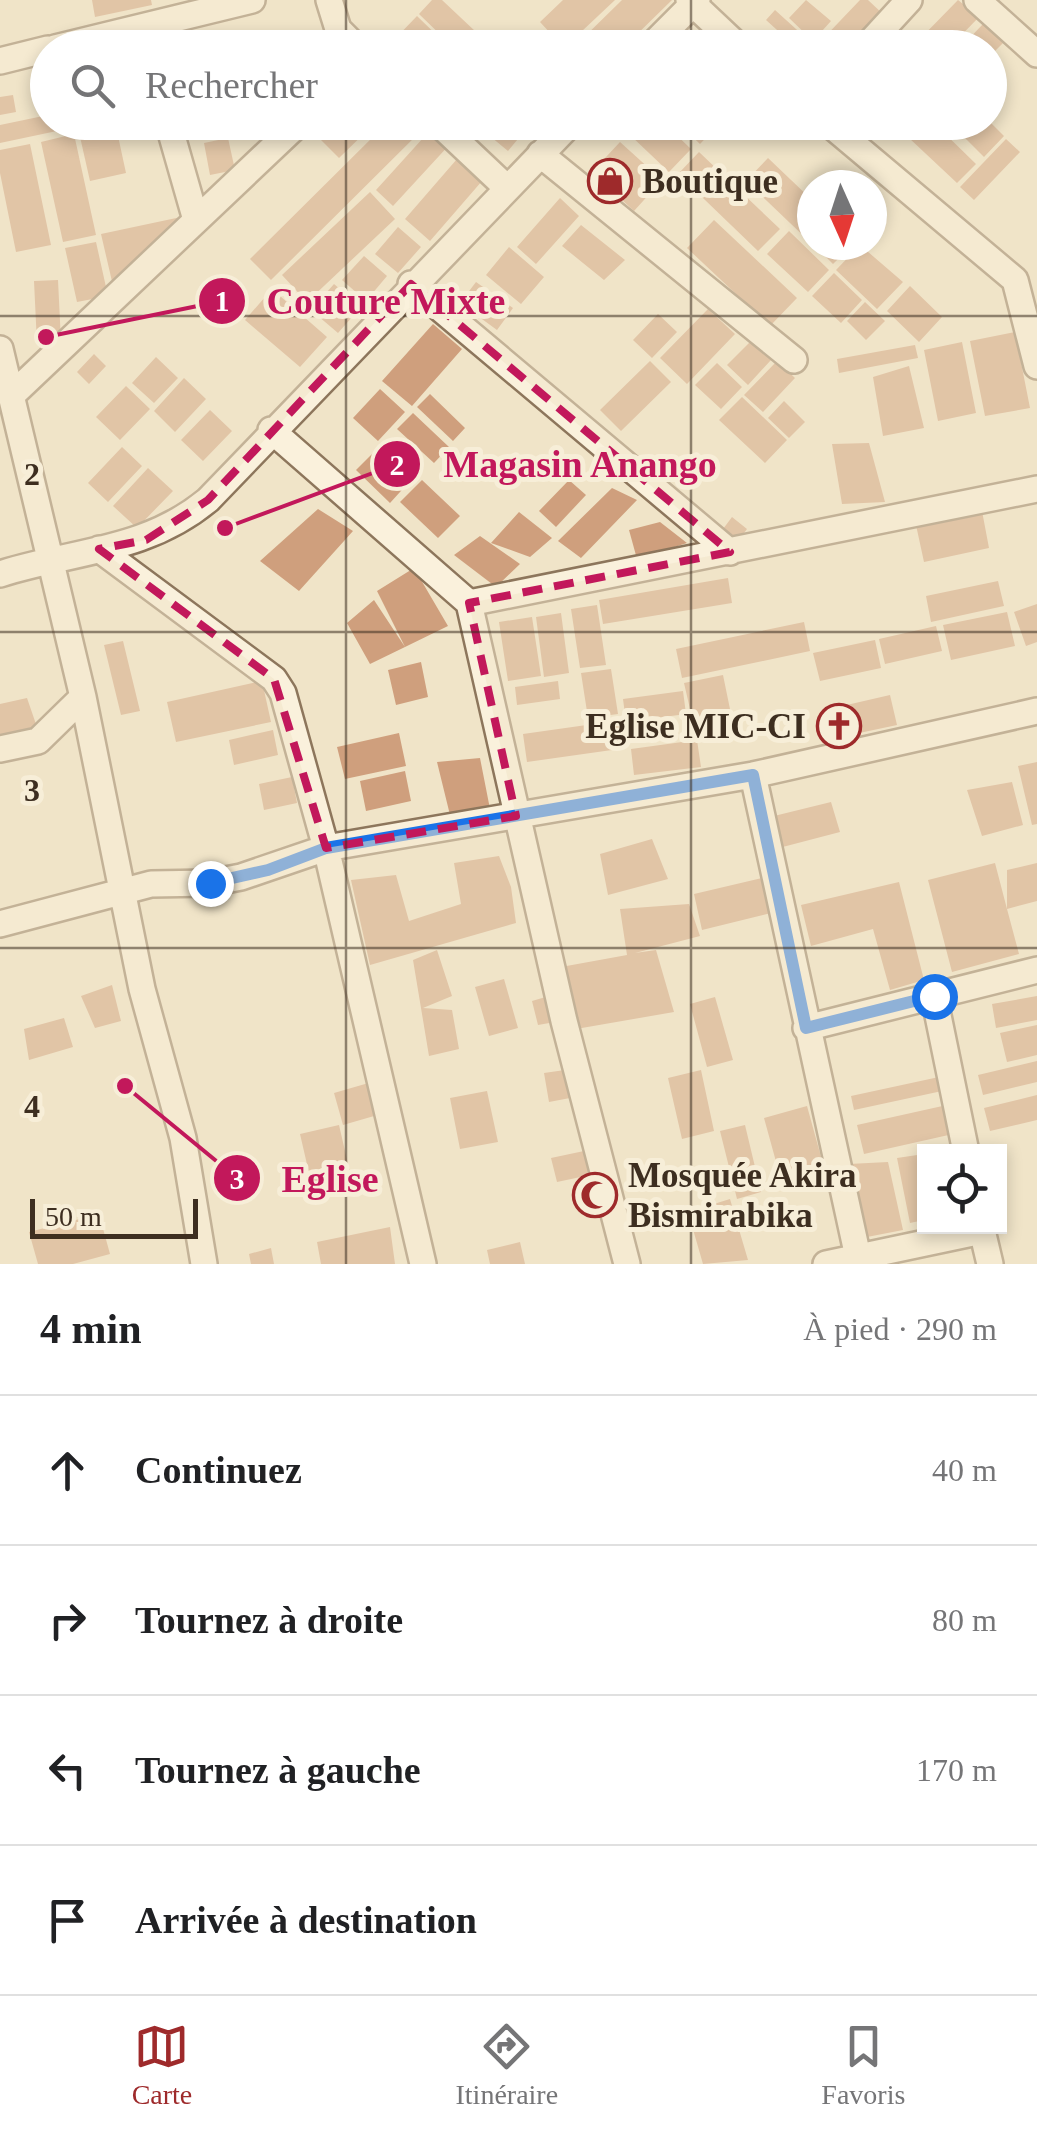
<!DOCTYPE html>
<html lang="fr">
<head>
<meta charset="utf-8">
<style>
  :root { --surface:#fff; --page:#f2f2f2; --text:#202124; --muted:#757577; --line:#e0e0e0; --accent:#9e2a2b }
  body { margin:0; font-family:"Times New Roman",serif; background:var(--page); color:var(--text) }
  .controls { position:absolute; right:30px; bottom:30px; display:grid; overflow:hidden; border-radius:0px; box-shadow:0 5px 15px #0003 }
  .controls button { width:90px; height:90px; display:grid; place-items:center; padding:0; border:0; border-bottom:2px solid var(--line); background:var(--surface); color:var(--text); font:50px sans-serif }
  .compass { position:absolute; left:797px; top:170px; width:90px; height:90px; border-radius:50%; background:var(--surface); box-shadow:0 5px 15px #0003; rotate:177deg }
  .scale { position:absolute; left:30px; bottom:25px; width:168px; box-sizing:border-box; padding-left:10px; border:5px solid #3d2e20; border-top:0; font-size:28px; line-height:35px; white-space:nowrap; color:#3d2e20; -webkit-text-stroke:8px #f7eed8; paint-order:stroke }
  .stop { position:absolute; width:30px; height:30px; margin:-22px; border:8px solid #1a73e8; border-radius:50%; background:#fff }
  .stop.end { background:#1a73e8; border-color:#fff; box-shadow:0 2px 10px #0008 }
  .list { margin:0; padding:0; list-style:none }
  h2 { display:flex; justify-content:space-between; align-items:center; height:130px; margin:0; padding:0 40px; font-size:42px }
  h2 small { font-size:32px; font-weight:400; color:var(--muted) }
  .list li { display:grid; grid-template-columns:65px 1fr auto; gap:30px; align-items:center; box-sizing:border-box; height:150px; padding:0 40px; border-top:2px solid var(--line) }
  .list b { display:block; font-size:38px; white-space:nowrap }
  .list em { font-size:32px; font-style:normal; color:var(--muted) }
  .icon { flex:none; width:55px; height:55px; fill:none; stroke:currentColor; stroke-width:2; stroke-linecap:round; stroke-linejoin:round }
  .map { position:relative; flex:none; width:1037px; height:1264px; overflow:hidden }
  .search { position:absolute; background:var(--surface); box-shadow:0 5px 15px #0003; left:30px; right:30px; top:30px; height:110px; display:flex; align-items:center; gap:25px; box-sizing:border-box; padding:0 35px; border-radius:55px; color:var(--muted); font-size:38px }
  .sheet { height:730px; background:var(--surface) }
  nav { display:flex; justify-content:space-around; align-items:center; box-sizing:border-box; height:140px; border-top:2px solid var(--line); background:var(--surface); font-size:28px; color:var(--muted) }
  nav a { display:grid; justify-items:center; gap:5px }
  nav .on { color:var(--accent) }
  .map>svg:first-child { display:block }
  .building { fill:#cf9f7d }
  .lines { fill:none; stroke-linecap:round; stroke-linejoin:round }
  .street-casing { stroke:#8d765c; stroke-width:30 }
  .street { stroke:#faf1dc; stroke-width:25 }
  .route { stroke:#1a73e8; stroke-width:12 }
  .marked { fill:none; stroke:#c2185b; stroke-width:8; stroke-dasharray:20 12; stroke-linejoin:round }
  .grid { fill:none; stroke:#3d2e20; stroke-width:2.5; stroke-opacity:0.55 }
  .labels { text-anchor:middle; stroke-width:10; stroke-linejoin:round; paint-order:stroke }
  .poi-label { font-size:35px; font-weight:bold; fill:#3d2e20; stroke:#f7eed8; text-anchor:start }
  .grid-label { font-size:32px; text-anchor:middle; font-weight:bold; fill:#3d2e20; stroke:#f7eed8; stroke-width:10; stroke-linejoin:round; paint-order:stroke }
  .leader { fill:none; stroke:#c2185b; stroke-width:4 }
  .callout-dot { fill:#c2185b; stroke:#f7eed8; stroke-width:4 }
  .mark-label { font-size:30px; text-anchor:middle; font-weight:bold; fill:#fff }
  .callout-label { font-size:38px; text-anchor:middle; font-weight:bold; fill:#c2185b; stroke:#f7eed8; stroke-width:10; stroke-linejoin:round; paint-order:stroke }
</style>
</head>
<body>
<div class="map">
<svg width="1037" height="1264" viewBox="0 0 1037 1264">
  <rect width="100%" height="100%" fill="#f0e4c8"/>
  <path class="building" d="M92,0H151L152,5L95,17Z
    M432,0H442L493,48H454L419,14Z
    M563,0H615L564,48L540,22Z
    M622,0H672L623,48H573Z
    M806,0L831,21L813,41L789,18Z
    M860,0H868L884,15L853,48H822L818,44Z
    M958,0L979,17L949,48H919L915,44Z
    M775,10L817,48H797L766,20Z
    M417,16L450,48H396L391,43Z
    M983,24L1003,43L990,56V48H960Z
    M13,95L16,112L0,115V97Z
    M48,115V122H70L71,128L0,143V125Z
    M115,122L126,173L90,181L78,128Z
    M331,122H376L339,158L317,136Z
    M388,122H430L271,280L250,259Z
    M493,122H532L508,151L485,132Z
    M642,122H663L691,149L669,172L630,135Z
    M677,122H721L700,144Z
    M924,122H933L976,164L957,183L909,138Z
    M949,122H990L1004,136L984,157Z
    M433,127L451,143L393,206L376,190Z
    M74,134L96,235L63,242L41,142Z
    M228,138L235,170L210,175L204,143Z
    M1006,139L1020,152L974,200L960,187Z
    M620,142L662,180L634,211L592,172Z
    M30,144L51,245L16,252L0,173V150Z
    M699,152L780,229L758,251L678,174Z
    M768,158L812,200V244L746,181Z
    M457,159L482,181L430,241L405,219Z
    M370,192L395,219L307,302L282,275Z
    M560,198L579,216L536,264L517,247Z
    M181,217L167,246L114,290L101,234Z
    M714,220L797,298L770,326L687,248Z
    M581,225L625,260L604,280L562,246Z
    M398,227L421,247L398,273L375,254Z
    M789,231L829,270L808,292L767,254Z
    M96,242L108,296L77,302L65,248Z
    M814,245H852L833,264Z
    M860,245L903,282L877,309L836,270Z
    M509,247L544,277L521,304L486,275Z
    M364,256L387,276L366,301L342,280Z
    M834,273L862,300L841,323L812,296Z
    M58,280L61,342L37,344L34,281Z
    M476,282L513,308L497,330L460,303Z
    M334,284L361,307L338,333L311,310Z
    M910,286L942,317L919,342L887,311Z
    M272,289L327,337L300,367L245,320Z
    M865,302L885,321L866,340L847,321Z
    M708,309L735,334L687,384L660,358Z
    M658,314L677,332L652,358L633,340Z
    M433,324L462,349L412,406L382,381Z
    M1015,332L1030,408L985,416L970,341Z
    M751,341L771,360L748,385L727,365Z
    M962,342L976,413L938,421L924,350Z
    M915,345L918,358L839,373L837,359Z
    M94,354L106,366L89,384L77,372Z
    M156,357L178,378L154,403L132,383Z
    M650,361L671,382L621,431L600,410Z
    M777,361L795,378L763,412L744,395Z
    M717,363L742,387L721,409L695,385Z
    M909,366L924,428L883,436L873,377Z
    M184,378L206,399L175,432L154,411Z
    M126,386L150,409L120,440L96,417Z
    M380,389L405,412L378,441L353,418Z
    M430,394L465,428L453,441L417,407Z
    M742,397L787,440L765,463L719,420Z
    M784,401L805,422L789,438L768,418Z
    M210,410L232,431L203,461L181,440Z
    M413,413L449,447L434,463L397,429Z
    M869,443L885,502L842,504L832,444Z
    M122,447L142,466L108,502L88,483Z
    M377,449L410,481L390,503L356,470Z
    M148,468L173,491L137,528L113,506Z
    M422,480L460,516L438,538L400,502Z
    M569,480L586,495L556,527L539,511Z
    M612,488L637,500L581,558L558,541Z
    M318,509L353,531L299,591L260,561Z
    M982,511L989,548L924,562L916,525Z
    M519,512L552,538L530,557L491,543Z
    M732,517L747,529L738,541L723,529Z
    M660,522L687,543L637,559L629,530Z
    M480,536L520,564L496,587L454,555Z
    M414,568L448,626L405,647L377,591Z
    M728,578L732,603L603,624L599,600Z
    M998,581L1004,606L931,622L926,596Z
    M374,600L405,647L370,664L347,623Z
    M1037,604V642L1026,646L1014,612Z
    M597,605L606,665L580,668L571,609Z
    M1007,612L1015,646L951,660L943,625Z
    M561,613L569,673L544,677L536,617Z
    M532,617L541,676L508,681L499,622Z
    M804,622L810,651L682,678L676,649Z
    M936,626L942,651L885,664L879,639Z
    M875,640L881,668L820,681L813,653Z
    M123,641L140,711L121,715L104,645Z
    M421,662L428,697L396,705L388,670Z
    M611,669L618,714L588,718L581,673Z
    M723,675L731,714L693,722L684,683Z
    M262,681L271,722L176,742L167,702Z
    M558,681L560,699L517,705L515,687Z
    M683,691L686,714L626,722L623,699Z
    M890,695L897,725L831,739L825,710Z
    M27,698L38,730L0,741V704Z
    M622,720L626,748L527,762L523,734Z
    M273,730L278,755L234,765L229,740Z
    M399,733L406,766L345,779L337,747Z
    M697,740L701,767L634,775L631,749Z
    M480,758L490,809L450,815L437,762Z
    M1037,762V824L1032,825L1018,766Z
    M405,771L411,801L366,811L360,781Z
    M292,777L297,803L264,810L259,784Z
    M1012,782L1023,825L982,836L967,790Z
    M831,802L840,832L775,849L770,817Z
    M652,839L668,879L608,895L600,854Z
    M499,856L511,887L516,923L370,965L351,880L396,875L409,921L461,904L454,863Z
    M995,863L1007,909V870L1037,863V901L1007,909L1019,954L952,972L928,880Z
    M762,878L771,913L702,930L694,894Z
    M899,882L924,980L890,990L873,929L811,946L801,905Z
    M689,904L700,936L635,953L656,950L674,1012L576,1029L561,967L627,955L620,909Z
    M437,950L452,996L423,1008L452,1010L459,1049L429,1056L413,960Z
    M504,979L518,1028L489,1036L475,987Z
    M112,985L121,1021L95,1028L81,996Z
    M549,996L555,1022L538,1025L532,1001Z
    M1037,996V1020L996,1028L992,1004Z
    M715,997L733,1060L707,1067L690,1004Z
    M64,1018L73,1047L29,1060L24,1029Z
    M1037,1025V1055L1007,1062L1000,1033Z
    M1037,1061V1082L983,1095L978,1075Z
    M565,1070L570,1098L549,1102L544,1073Z
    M701,1070L714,1131L682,1139L668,1078Z
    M939,1077L942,1091L854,1110L851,1096Z
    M372,1082L381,1114L343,1125L334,1093Z
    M487,1091L498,1142L460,1149L450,1098Z
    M1037,1095V1120L990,1131L984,1108Z
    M947,1105L953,1134L864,1154L857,1125Z
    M807,1106L826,1175L783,1187L764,1118Z
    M339,1125L351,1177L312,1186L300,1134Z
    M745,1125L761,1192L737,1199L720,1131Z
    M584,1151L590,1175L557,1182L551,1158Z
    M924,1154V1220L910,1223L897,1158Z
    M888,1162L903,1230L867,1237L849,1164Z
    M730,1199L748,1260L703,1264L688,1212Z
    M99,1214L110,1254L73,1264H38L29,1232Z
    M390,1227L395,1264H321L317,1242Z
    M520,1242L525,1264H490L487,1250Z
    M271,1248L274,1264H251L249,1254Z"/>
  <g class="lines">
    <defs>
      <path id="street" d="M329,0L338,29L357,48
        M689,0L740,48
        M977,0L1037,54
        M55,48L252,0
        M649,48L697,0
        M865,48L909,0
        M0,61L48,49
        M168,122L196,220
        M437,122L507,188
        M827,122L1015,280L1037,366
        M540,154L794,360
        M411,284L730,552
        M0,349L83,697L142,989L183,1138L204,1264
        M11,396L300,122
        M271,430L469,603L564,1021L627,1264
        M99,549L274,679L283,693L326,848L423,1264
        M0,574C75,550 145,552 208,500L572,122
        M469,603L1037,489
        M0,749L38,741L83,697
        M753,775L858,1257
        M0,924L151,884L210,883L241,877L326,848L753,775L1037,711
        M934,996L966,1152
        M806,1028L1037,970
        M981,1226L990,1264
        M826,1264L982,1231"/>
    </defs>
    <use href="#street" class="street-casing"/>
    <use href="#street" class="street"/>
  </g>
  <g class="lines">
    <path class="route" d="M210,883L268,870L326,848L753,775L806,1028L934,996"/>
  </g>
  <path d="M0 0H1037V1264H0ZM411,284L730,552L469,603L516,816L326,848L274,679L99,549L146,540L208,500Z" fill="#f0e4c8" fill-opacity=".55" fill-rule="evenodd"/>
  <path class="marked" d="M411,284L730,552L469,603L516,816L326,848L274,679L99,549L146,540L208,500Z"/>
  <path class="grid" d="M346,0V48M691,0V48M346,122V1264M691,122V1264M0,316H1037M0,632H1037M0,948H1037"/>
  <defs>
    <symbol id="shop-ring" viewBox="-11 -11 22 22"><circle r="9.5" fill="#f7eed8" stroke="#9e2a2b" stroke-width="1.5"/><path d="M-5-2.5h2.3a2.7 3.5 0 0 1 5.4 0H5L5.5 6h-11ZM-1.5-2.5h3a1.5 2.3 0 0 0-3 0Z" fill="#9e2a2b"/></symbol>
    <symbol id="church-ring" viewBox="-11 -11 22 22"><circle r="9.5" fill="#f7eed8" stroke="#9e2a2b" stroke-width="1.5"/><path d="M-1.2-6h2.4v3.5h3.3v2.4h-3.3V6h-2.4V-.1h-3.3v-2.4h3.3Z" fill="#9e2a2b"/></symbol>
    <symbol id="mosque-ring" viewBox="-11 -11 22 22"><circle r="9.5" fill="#f7eed8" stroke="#9e2a2b" stroke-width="1.5"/><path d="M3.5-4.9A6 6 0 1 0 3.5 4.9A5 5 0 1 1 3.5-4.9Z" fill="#9e2a2b"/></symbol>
  </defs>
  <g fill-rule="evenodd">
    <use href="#shop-ring" x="585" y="156" width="50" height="50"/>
    <use href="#church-ring" x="814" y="701" width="50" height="50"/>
    <use href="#mosque-ring" x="570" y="1170" width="50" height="50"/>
  </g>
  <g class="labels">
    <g class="poi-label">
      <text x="642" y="193">Boutique</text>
      <text x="806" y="738" text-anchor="end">Eglise MIC-CI</text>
      <text x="628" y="1187">Mosquée Akira<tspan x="628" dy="40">Bismirabika</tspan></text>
    </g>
  </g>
  <g class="grid-label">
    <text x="32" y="485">2</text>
    <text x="32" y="801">3</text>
    <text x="32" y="1117">4</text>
  </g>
  <path class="leader" d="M46 337L222 301M225 528L397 464M125 1086L237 1178"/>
  <g class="callout-dot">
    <circle cx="46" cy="337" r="10"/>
    <circle cx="225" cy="528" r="10"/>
    <circle cx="125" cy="1086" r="10"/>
    <circle cx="222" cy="301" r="25"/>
    <circle cx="397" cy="464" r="25"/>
    <circle cx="237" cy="1178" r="25"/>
  </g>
  <g class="mark-label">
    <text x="222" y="311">1</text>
    <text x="397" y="475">2</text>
    <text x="237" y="1189">3</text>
  </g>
  <g class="callout-label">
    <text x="386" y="314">Couture Mixte</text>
    <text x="580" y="477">Magasin Anango</text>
    <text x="330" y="1192">Eglise</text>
  </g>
</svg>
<div class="controls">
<button><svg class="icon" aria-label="locate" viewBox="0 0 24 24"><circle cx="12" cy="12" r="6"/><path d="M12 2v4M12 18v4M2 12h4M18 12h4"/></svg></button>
</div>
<svg class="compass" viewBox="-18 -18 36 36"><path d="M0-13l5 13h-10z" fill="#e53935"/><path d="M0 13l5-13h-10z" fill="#757577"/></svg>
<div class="scale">50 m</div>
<div class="stop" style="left:934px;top:996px"></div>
<div class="stop end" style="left:210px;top:883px"></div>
<div class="search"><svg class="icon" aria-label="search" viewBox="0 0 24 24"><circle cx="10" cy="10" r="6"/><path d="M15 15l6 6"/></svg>Rechercher</div>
</div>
<section class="sheet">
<h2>4 min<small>À pied · 290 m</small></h2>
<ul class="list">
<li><svg class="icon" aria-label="ahead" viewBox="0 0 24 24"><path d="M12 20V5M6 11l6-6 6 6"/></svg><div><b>Continuez</b></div><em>40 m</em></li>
<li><svg class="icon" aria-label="right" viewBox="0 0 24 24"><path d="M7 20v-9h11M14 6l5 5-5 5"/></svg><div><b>Tournez à droite</b></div><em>80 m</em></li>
<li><svg class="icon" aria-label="left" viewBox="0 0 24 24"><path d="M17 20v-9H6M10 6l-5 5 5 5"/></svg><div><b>Tournez à gauche</b></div><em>170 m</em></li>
<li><svg class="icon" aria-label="arrive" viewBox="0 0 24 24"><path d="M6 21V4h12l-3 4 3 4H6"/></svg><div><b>Arrivée à destination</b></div></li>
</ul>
</section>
<nav>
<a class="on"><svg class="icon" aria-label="map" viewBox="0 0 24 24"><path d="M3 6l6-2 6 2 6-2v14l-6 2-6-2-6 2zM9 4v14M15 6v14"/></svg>Carte</a>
<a><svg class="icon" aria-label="directions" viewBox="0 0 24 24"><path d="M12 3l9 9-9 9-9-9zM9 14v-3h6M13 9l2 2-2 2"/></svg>Itinéraire</a>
<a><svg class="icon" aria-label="saved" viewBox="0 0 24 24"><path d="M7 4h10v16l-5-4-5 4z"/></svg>Favoris</a>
</nav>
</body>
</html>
